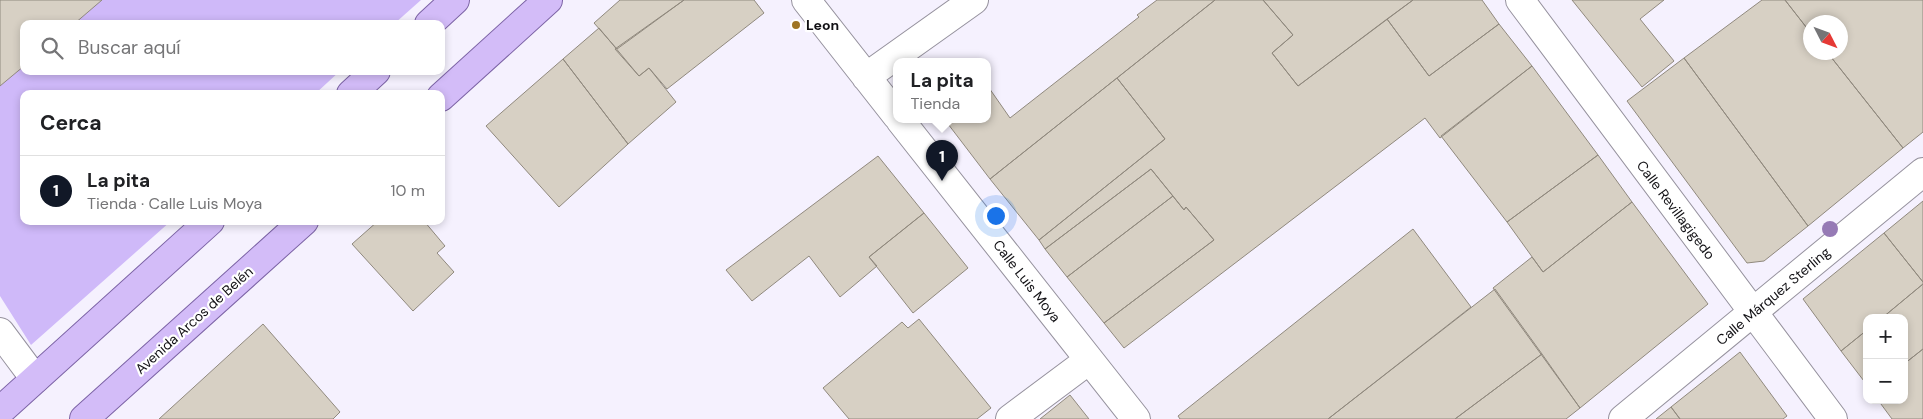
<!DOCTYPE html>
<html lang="es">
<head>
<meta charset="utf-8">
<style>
  :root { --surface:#fff; --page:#f6f6f6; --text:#202124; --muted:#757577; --line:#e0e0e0; --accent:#111827 }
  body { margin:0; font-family:"DM Sans",sans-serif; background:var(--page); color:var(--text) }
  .controls { position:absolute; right:15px; bottom:15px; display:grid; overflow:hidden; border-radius:10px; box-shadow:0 2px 8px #0003 }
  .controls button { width:45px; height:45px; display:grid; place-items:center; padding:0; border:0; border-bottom:1px solid var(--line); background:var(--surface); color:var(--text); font:25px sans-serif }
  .compass { position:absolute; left:1803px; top:15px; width:45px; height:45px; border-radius:50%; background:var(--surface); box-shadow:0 2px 8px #0003; rotate:132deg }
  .you { position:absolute; left:995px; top:215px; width:18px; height:18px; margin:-12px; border:4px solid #fff; border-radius:50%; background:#1a73e8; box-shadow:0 0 0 8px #1a73e833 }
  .badge { display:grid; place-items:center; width:32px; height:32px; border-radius:50%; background:var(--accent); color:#fff; font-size:16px; font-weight:700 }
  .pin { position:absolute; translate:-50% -41px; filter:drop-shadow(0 1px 2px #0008) }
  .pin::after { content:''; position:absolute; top:26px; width:18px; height:15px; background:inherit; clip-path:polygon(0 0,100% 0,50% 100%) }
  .popup { position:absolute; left:893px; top:58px; width:98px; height:65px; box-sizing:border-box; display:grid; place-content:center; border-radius:10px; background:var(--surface); filter:drop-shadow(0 1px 4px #0005); font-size:16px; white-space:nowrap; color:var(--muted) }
  .popup b { font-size:19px; color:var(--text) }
  .popup::after { content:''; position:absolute; left:50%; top:100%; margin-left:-10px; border:10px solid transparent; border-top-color:var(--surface) }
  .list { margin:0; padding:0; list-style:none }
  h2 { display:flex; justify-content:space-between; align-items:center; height:65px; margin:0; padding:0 20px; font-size:21px }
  h2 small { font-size:16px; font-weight:400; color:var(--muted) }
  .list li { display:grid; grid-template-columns:32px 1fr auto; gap:15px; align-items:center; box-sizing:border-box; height:70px; padding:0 20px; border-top:1px solid var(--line) }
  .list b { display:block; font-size:19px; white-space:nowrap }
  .list p { margin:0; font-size:16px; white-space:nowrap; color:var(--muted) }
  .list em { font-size:16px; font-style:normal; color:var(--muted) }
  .icon { flex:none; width:28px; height:28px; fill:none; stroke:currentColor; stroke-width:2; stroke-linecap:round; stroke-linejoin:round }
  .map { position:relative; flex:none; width:1923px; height:419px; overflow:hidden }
  .search { position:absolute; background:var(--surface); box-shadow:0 2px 8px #0003; left:20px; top:20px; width:425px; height:55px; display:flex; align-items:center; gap:12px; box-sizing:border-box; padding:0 18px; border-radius:10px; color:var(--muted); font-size:19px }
  .panel { position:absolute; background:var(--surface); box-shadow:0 2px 8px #0003; left:20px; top:90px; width:425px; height:135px; border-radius:10px }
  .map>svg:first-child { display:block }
  .green { fill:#cfb9f9 }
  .building { fill:#d7d0c4; stroke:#90897e }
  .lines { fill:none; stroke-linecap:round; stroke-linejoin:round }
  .minor-casing { stroke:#96929e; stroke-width:30 }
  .major-casing { stroke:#7c63a5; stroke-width:30 }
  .minor { stroke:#fff; stroke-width:28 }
  .major { stroke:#d3bcf8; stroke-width:28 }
  .tree { fill:#967ab5 }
  .poi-dot { fill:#9f7524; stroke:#fff; stroke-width:2 }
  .labels { text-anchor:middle; stroke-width:4.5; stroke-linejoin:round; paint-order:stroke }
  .poi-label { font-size:14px; font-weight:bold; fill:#111014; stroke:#fff; text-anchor:start }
  .street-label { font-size:14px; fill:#111014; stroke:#fff }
</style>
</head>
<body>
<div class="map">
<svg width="1923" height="419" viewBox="0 0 1923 419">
  <rect width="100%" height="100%" fill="#f5f1fe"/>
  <path class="green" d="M98,0H421L394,24H69Z
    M24,61V71H340L315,94H24V221H171L31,345L0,296V81Z"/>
  <path class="building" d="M0,0H102L74,24H24V66L0,86Z
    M620,0H684L617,49L594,23Z
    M684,0H754L764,13L667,89L649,68L639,76L615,49Z
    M1157,0H1215L990,179L945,120H987V85L1010,118L1139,17L1137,15Z
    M1215,0H1263L1293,35L1272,53L1298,86L1387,19L1429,76L1499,24L1532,66L1440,138L1425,118L1124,348L1104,323L1214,240L1186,207L1184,210L1151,169L1045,249L1039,240L1165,139L1117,78Z
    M1263,0H1413L1298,86L1272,53L1293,35Z
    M1413,0H1482L1499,24L1429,76L1387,19Z
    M1572,0H1664L1640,19L1674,61L1642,87Z
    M1762,0H1785L1810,32V52H1827L1903,148L1808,226L1684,58Z
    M1785,0H1923V132L1903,148L1827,52H1840V22H1810V32Z
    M599,28L639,76L649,68L676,102L628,144L563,59Z
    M1684,58L1808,226L1764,261L1747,263L1627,101Z
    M563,59L628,144L559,207L486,126Z
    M1532,66L1598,155L1507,222L1441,136Z
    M1117,78L1165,139L1039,240L990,179Z
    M1598,155L1632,202L1543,272L1507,222Z
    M878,156L924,213L869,257L877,266L840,297L809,256L752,301L726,270Z
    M1151,169L1173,196L1067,277L1045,249Z
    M1173,196L1184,210L1186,207L1214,240L1104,323L1067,277Z
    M1923,201V282L1884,233Z
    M1632,202L1708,304L1580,408L1493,288L1532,257L1543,272Z
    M924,213L968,268L913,313L869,257Z
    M378,221H424L445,246L437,253L454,272L413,311L352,244Z
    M1413,229L1471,307L1328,419H1180L1178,416Z
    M1884,233L1923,282V284L1882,318H1867V330L1841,351L1803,299Z
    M1923,284V349L1904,364V318H1882Z
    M1495,289L1542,354L1455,419H1328Z
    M919,319L991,408L977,419H849L823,388L902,322L908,328Z
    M263,324L340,412L333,419H159Z
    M1867,330V385L1841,351Z
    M1923,349V419H1892L1878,400H1904V364Z
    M1740,352L1787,416L1783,419H1680L1671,407Z
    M1542,354L1580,408L1566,419H1455Z
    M1070,395L1089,419H1040Z
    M1671,407L1680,419H1656Z"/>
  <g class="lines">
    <defs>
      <path id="minor" d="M806,0L897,116
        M1520,0L1833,419
        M866,77L974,0
        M900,120L1136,419
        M0,332L35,379
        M1010,419L1089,360
        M1623,419L1923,172"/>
      <path id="major" d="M429,24L455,0
        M351,94L376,71
        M441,97L548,0
        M0,411L210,221
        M84,419L304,221"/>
    </defs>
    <use href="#minor" class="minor-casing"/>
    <use href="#major" class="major-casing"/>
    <use href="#minor" class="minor"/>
    <use href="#major" class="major"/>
  </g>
  <circle class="tree" cx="1830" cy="229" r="8"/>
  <circle class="poi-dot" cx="796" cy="25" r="5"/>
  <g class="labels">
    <g class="poi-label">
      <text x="806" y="30">Leon</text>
    </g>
    <g class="street-label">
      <text transform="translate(1676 210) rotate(53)" y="5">Calle Revillagigedo</text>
      <text transform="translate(1027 281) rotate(52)" y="5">Calle Luis Moya</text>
      <text transform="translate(1773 296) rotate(-40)" y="5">Calle Márquez Sterling</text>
      <text transform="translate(194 320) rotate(-42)" y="5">Avenida Arcos de Belén</text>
    </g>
  </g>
</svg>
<div class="controls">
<button>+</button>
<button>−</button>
</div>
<svg class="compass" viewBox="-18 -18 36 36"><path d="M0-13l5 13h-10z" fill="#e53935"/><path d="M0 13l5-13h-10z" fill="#757577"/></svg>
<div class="you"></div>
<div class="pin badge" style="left:942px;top:181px">1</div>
<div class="popup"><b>La pita</b>Tienda</div>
<div class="search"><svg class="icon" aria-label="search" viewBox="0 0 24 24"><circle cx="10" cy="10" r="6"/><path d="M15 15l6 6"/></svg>Buscar aquí</div>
<section class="panel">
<h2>Cerca<small></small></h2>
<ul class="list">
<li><span class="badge">1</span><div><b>La pita</b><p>Tienda · Calle Luis Moya</p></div><em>10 m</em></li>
</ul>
</section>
</div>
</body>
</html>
